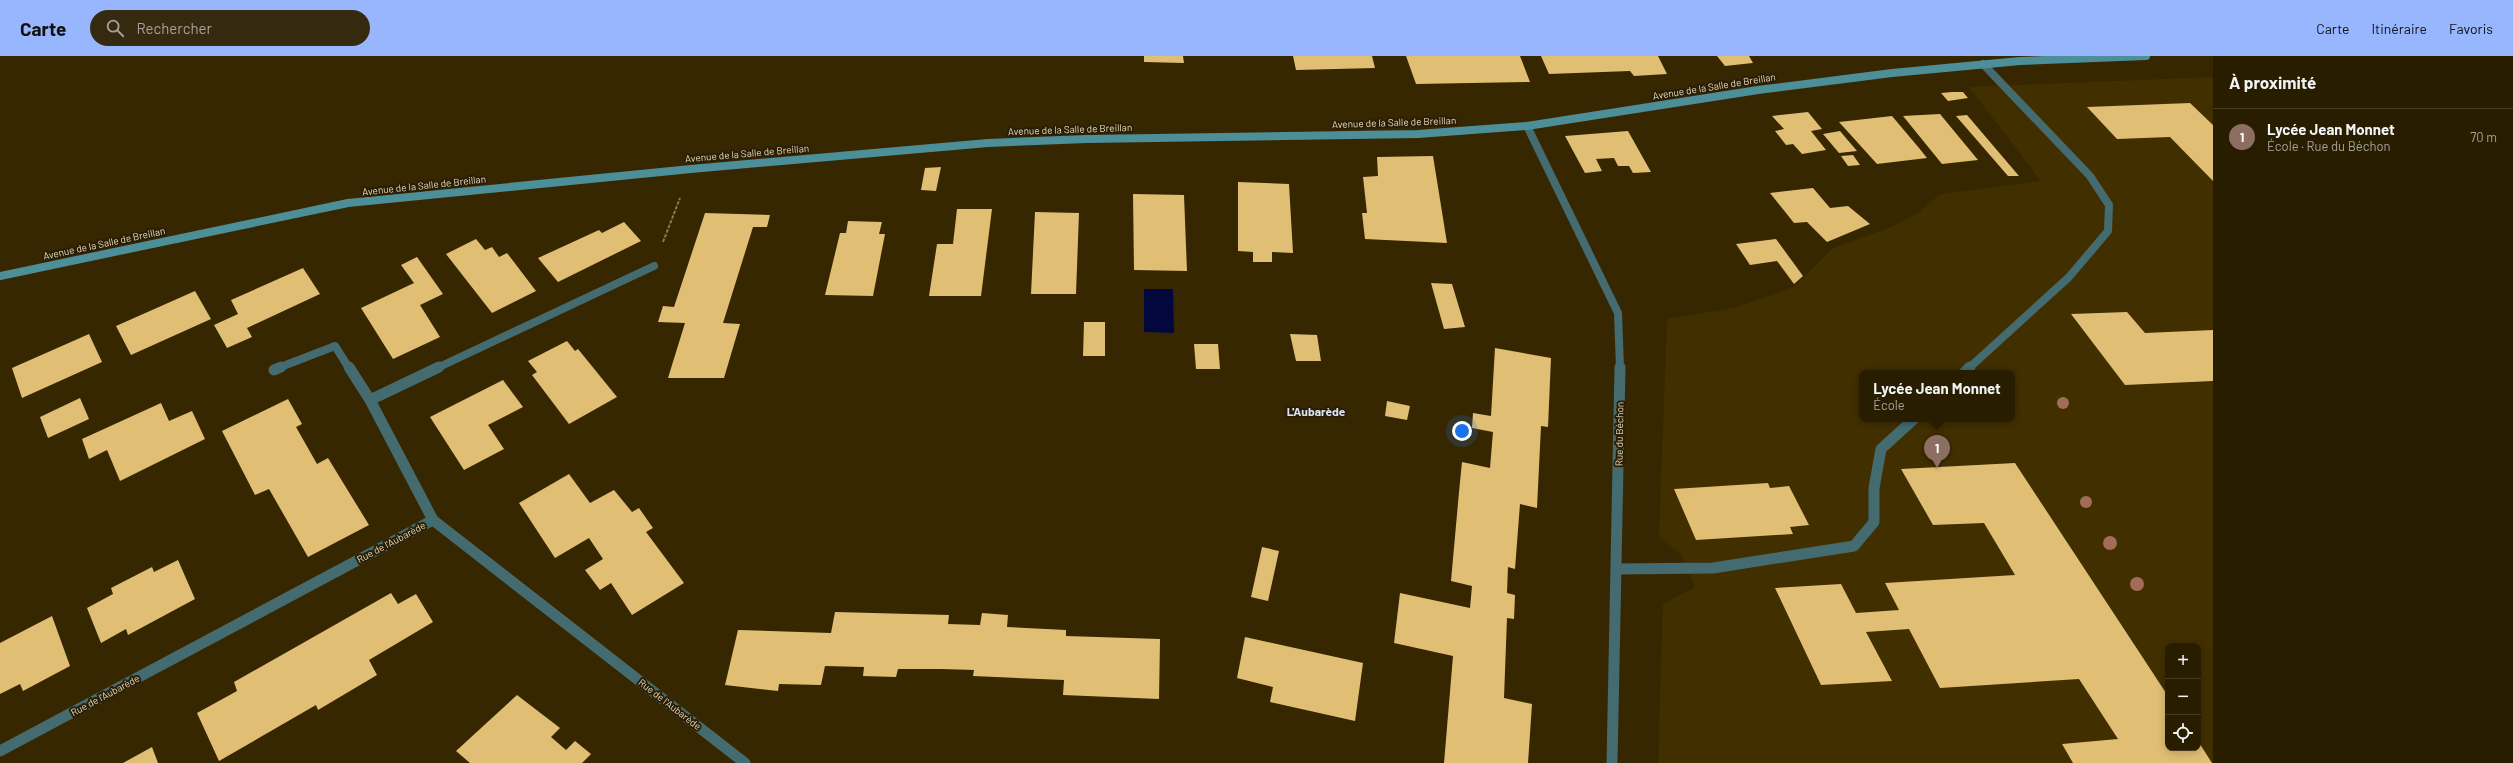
<!DOCTYPE html>
<html lang="fr">
<head>
<meta charset="utf-8">
<style>
  :root { --surface:#291d00; --page:#352a0f; --text:#f1f3f6; --muted:#a5a299; --line:#453b22; --accent:#97b6fd }
  body { margin:0; font-family:Barlow,sans-serif; background:var(--page); color:var(--text) }
  .controls { position:absolute; right:12px; bottom:12px; display:grid; overflow:hidden; border-radius:8px; box-shadow:0 2px 10px #0003 }
  .controls button { width:36px; height:36px; display:grid; place-items:center; padding:0; border:0; border-bottom:1px solid var(--line); background:var(--surface); color:var(--text); font:20px sans-serif }
  .you { position:absolute; left:1462px; top:375px; width:14px; height:14px; margin:-10px; border:3px solid #fff; border-radius:50%; background:#1a73e8; box-shadow:0 0 0 6px #1a73e833 }
  .badge { display:grid; place-items:center; width:26px; height:26px; border-radius:50%; background:var(--accent); color:#fff; font-size:13px; font-weight:700 }
  .pin { position:absolute; translate:-50% -33px; filter:drop-shadow(0 1px 2px #0008) }
  .pin::after { content:''; position:absolute; top:21px; width:14px; height:12px; background:inherit; clip-path:polygon(0 0,100% 0,50% 100%) }
  .popup { position:absolute; left:1859px; top:314px; width:156px; height:52px; box-sizing:border-box; display:grid; place-content:center; border-radius:8px; background:var(--surface); filter:drop-shadow(0 1px 3px #0005); font-size:13px; white-space:nowrap; color:var(--muted) }
  .popup b { font-size:15px; color:var(--text) }
  .popup::after { content:''; position:absolute; left:50%; top:100%; margin-left:-8px; border:8px solid transparent; border-top-color:var(--surface) }
  .list { margin:0; padding:0; list-style:none }
  h2 { display:flex; justify-content:space-between; align-items:center; height:52px; margin:0; padding:0 16px; font-size:17px }
  h2 small { font-size:13px; font-weight:400; color:var(--muted) }
  .list li { display:grid; grid-template-columns:26px 1fr auto; gap:12px; align-items:center; box-sizing:border-box; height:56px; padding:0 16px; border-top:1px solid var(--line) }
  .list b { display:block; font-size:15px; white-space:nowrap }
  .list p { margin:0; font-size:13px; white-space:nowrap; color:var(--muted) }
  .list em { font-size:13px; font-style:normal; color:var(--muted) }
  .icon { flex:none; width:22px; height:22px; fill:none; stroke:currentColor; stroke-width:2; stroke-linecap:round; stroke-linejoin:round }
  .map { position:relative; flex:none; width:2213px; height:707px; overflow:hidden }
  header { display:flex; align-items:center; gap:24px; box-sizing:border-box; height:56px; padding:0 20px; background:var(--accent); color:#111 }
  header strong { font-size:19px }
  nav { display:flex; gap:22px; margin-inline-start:auto; font-size:14px }
  .search { width:280px; height:36px; background:var(--page); display:flex; align-items:center; gap:10px; box-sizing:border-box; padding:0 14px; border-radius:22px; color:var(--muted); font-size:15px }
  main { display:flex }
  aside { flex:1; background:var(--surface) }
  .map>svg:first-child { display:block }
  .built { fill:#412f00; fill-rule:evenodd }
  .water { fill:#02083e }
  .building { fill:#e0be74 }
  .lines { fill:none; stroke-linecap:round; stroke-linejoin:round }
  .path { stroke:#8a7954; stroke-width:2; stroke-dasharray:3.5 1.5; stroke-linecap:butt }
  .lane-far1 { stroke:#436b70; stroke-width:8 }
  .lane { stroke:#436b70; stroke-width:11 }
  .street-far1 { stroke:#436b70; stroke-width:8 }
  .street { stroke:#436b70; stroke-width:11 }
  .secondary { stroke:#4d8f98; stroke-width:8 }
  .tree { fill:#a36c56 }
  .labels { text-anchor:middle; stroke-width:4; stroke-linejoin:round; paint-order:stroke }
  .street-label { font-size:10px; fill:#ebdab6; stroke:#291e07 }
  .quarter-label { font-size:12px; font-weight:bold; fill:#dee4f2; stroke:#291e07 }
</style>
</head>
<body>
<header>
<strong>Carte</strong>
<div class="search"><svg class="icon" aria-label="search" viewBox="0 0 24 24"><circle cx="10" cy="10" r="6"/><path d="M15 15l6 6"/></svg>Rechercher</div>
<nav><a>Carte</a><a>Itinéraire</a><a>Favoris</a></nav>
</header>
<main>
<div class="map">
<svg width="2213" height="707" viewBox="0 0 2213 707">
  <rect width="100%" height="100%" fill="#372700"/>
  <path class="built" d="M2213,21V707H1658L1663,548L1695,531L1681,499L1659,480L1667,263L1734,252L1794,231L1832,193L1896,169L1919,156L1940,138L2041,125L1969,31ZM1862,317H2012V363H1862ZM2168,590H2198V692H2168Z"/>
  <path class="water" d="M1144,233H1173L1174,277L1144,276Z"/>
  <path class="building" d="M1144,0H1183L1184,7L1144,6Z
    M1293,0H1372L1375,12L1296,14Z
    M1406,0H1520L1530,26L1416,28Z
    M1541,0H1658L1667,18L1634,20L1630,15L1549,18Z
    M1717,0H1749L1753,7L1725,10Z
    M1952,36H1963L1968,42L1948,45L1941,37Z
    M2190,47L2213,69V125L2170,81L2117,83L2087,51Z
    M1808,56L1822,73L1811,75L1826,94L1802,98L1793,88L1786,89L1775,75L1784,73L1772,60Z
    M1940,58L1978,104L1942,108L1903,60Z
    M1967,59L2019,120H2008L1956,60Z
    M1892,60L1919,92L1927,102L1877,108L1839,66Z
    M1628,75L1651,116L1633,117L1629,110H1618L1614,102L1596,103L1602,115L1585,117L1565,80Z
    M1840,75L1857,95L1839,97L1823,78Z
    M1853,99L1860,109L1848,110L1841,100Z
    M1433,100L1447,187L1365,183L1362,157H1367L1363,121L1378,120L1377,101Z
    M941,111L936,135L921,134L925,112Z
    M1238,126L1289,128L1293,197L1272,196V206H1253V196L1238,195Z
    M1813,132L1830,152L1848,150L1870,168L1827,186L1807,166L1794,167L1770,137Z
    M1133,138L1184,139L1187,215L1134,214Z
    M957,153H992L981,240H929L937,188H953Z
    M1035,156L1079,157L1076,238H1031Z
    M705,157L770,159L767,171H753L723,267L740,268L724,322H668L685,267L658,266L663,250L674,251Z
    M848,165L882,166L879,178H885L873,240L825,239L840,177H846Z
    M624,166L641,185L558,226L538,202L599,174L602,177Z
    M476,183L485,194L492,191L499,201L507,197L536,235L492,257L446,198Z
    M1776,183L1803,220L1794,228L1777,205L1750,209L1736,188Z
    M417,201L443,238L420,249L440,281L393,303L361,252L414,227L401,209Z
    M303,212L320,238L247,272L252,281L227,292L214,269L238,258L231,244Z
    M1431,227L1452,228L1465,271L1444,273Z
    M195,235L211,263L131,299L116,270Z
    M2127,256L2145,277L2213,274V325L2125,329L2071,258Z
    M1084,266H1105V300H1083Z
    M89,278L102,306L22,342L12,312Z
    M1290,278L1317,279L1321,305H1296Z
    M567,285L575,295L578,293L617,341L569,368L532,319L537,316L528,305Z
    M1194,288H1218L1220,313H1196Z
    M1495,292L1551,302L1548,371L1541,370L1537,452L1520,448L1515,513L1508,511L1507,537L1515,539L1514,563L1507,562L1504,642L1532,648L1528,707H1444L1453,600L1394,587L1400,537L1470,552L1472,530L1451,525L1459,436L1462,406L1490,412L1493,376L1472,372L1473,357L1491,360Z
    M503,324L523,351L488,369L504,393L464,414L430,361Z
    M80,342L89,363L48,382L40,361Z
    M288,343L302,368L296,371L317,408L328,402L369,469L308,501L269,433L255,439L222,375Z
    M1387,345L1410,350L1407,364L1385,360Z
    M161,347L169,365L192,355L205,383L120,425L107,394L89,403L82,383Z
    M2015,407L2168,640V692H2198V685L2212,707H2073L2062,688L2118,683L2079,623L1940,632L1909,573L1866,576L1892,625L1821,629L1775,532L1841,528L1856,557L1899,554L1885,527L2015,519L1984,467L1933,469L1901,413Z
    M569,418L590,447L614,434L632,456L639,452L653,472L646,476L684,527L632,559L611,527L600,534L585,514L603,503L589,482L555,502L519,447Z
    M1768,427L1770,432L1789,430L1809,469L1790,471L1793,478L1696,484L1674,433Z
    M1262,491L1279,495L1268,545L1251,541Z
    M178,504L195,543L128,579L126,573L101,587L87,552L113,538L111,532L152,511L154,516Z
    M391,537L398,548L416,538L433,566L369,604L377,619L318,654L316,649L219,705L197,657L237,635L234,626Z
    M835,556L949,559L948,568L980,569L982,557L1008,559L1007,571L1066,574V580L1160,583L1159,643L1063,639L1064,624L973,620L974,614L942,613H898L896,621L863,620L864,611L825,610L821,629L779,628L778,635L725,629L738,574L831,577Z
    M52,560L70,610L23,635L20,628L0,638V587Z
    M1245,581L1363,607L1355,665L1270,646L1273,631L1237,622Z
    M517,639L560,672L551,681L566,694L575,685L591,698L582,707H470L456,695Z
    M152,691L158,707H123Z"/>
  <g class="lines">
    <path class="path" d="M663,186L680,142"/>
    <path class="lane-far1" d="M1969,312L2069,221L2108,175L2109,149L2090,120L1983,8"/>
    <path class="lane" d="M1964,317L1970,311
      M1617,513L1713,512L1854,490L1874,466V432L1881,393L1914,363"/>
    <path class="street-far1" d="M1527,70L1618,257L1620,312
      M278,312L335,290L349,312
      M437,312L654,210"/>
    <path class="street" d="M349,311L370,344L433,464
      M274,314L281,311
      M370,344L439,311
      M0,695L433,464L745,707
      M1612,707L1620,311"/>
    <path class="secondary" d="M0,220L348,147L691,113L988,87L1087,83L1418,78L1527,70L1758,34L1892,17L2020,5L2146,0"/>
  </g>
  <g class="tree">
    <circle cx="2063" cy="347" r="6"/>
    <circle cx="2086" cy="446" r="6"/>
    <circle cx="2110" cy="487" r="7"/>
    <circle cx="2137" cy="528" r="7"/>
  </g>
  <g class="labels">
    <g class="street-label">
      <text transform="translate(1714 30) rotate(-9)" y="4">Avenue de la Salle de Breillan</text>
      <text transform="translate(1394 66) rotate(-2)" y="4">Avenue de la Salle de Breillan</text>
      <text transform="translate(1070 73) rotate(-2)" y="4">Avenue de la Salle de Breillan</text>
      <text transform="translate(747 97) rotate(-5)" y="4">Avenue de la Salle de Breillan</text>
      <text transform="translate(424 129) rotate(-6)" y="4">Avenue de la Salle de Breillan</text>
      <text transform="translate(104 187) rotate(-12)" y="4">Avenue de la Salle de Breillan</text>
      <text transform="translate(1619 378) rotate(-89)" y="4">Rue du Béchon</text>
      <text transform="translate(391 486) rotate(-28)" y="4">Rue de l'Aubarède</text>
      <text transform="translate(105 639) rotate(-28)" y="4">Rue de l'Aubarède</text>
      <text transform="translate(670 648) rotate(38)" y="4">Rue de l'Aubarède</text>
    </g>
    <g class="quarter-label">
      <text x="1316" y="360">L'Aubarède</text>
    </g>
  </g>
</svg>
<div class="controls">
<button>+</button>
<button>−</button>
<button><svg class="icon" aria-label="locate" viewBox="0 0 24 24"><circle cx="12" cy="12" r="6"/><path d="M12 2v4M12 18v4M2 12h4M18 12h4"/></svg></button>
</div>
<div class="you"></div>
<div class="pin badge" style="left:1937px;top:412px;background:#8d6e63">1</div>
<div class="popup"><b>Lycée Jean Monnet</b>École</div>
</div>
<aside>
<h2>À proximité<small></small></h2>
<ul class="list">
<li><span class="badge" style="background:#8d6e63">1</span><div><b>Lycée Jean Monnet</b><p>École · Rue du Béchon</p></div><em>70 m</em></li>
</ul>
</aside>
</main>
</body>
</html>
